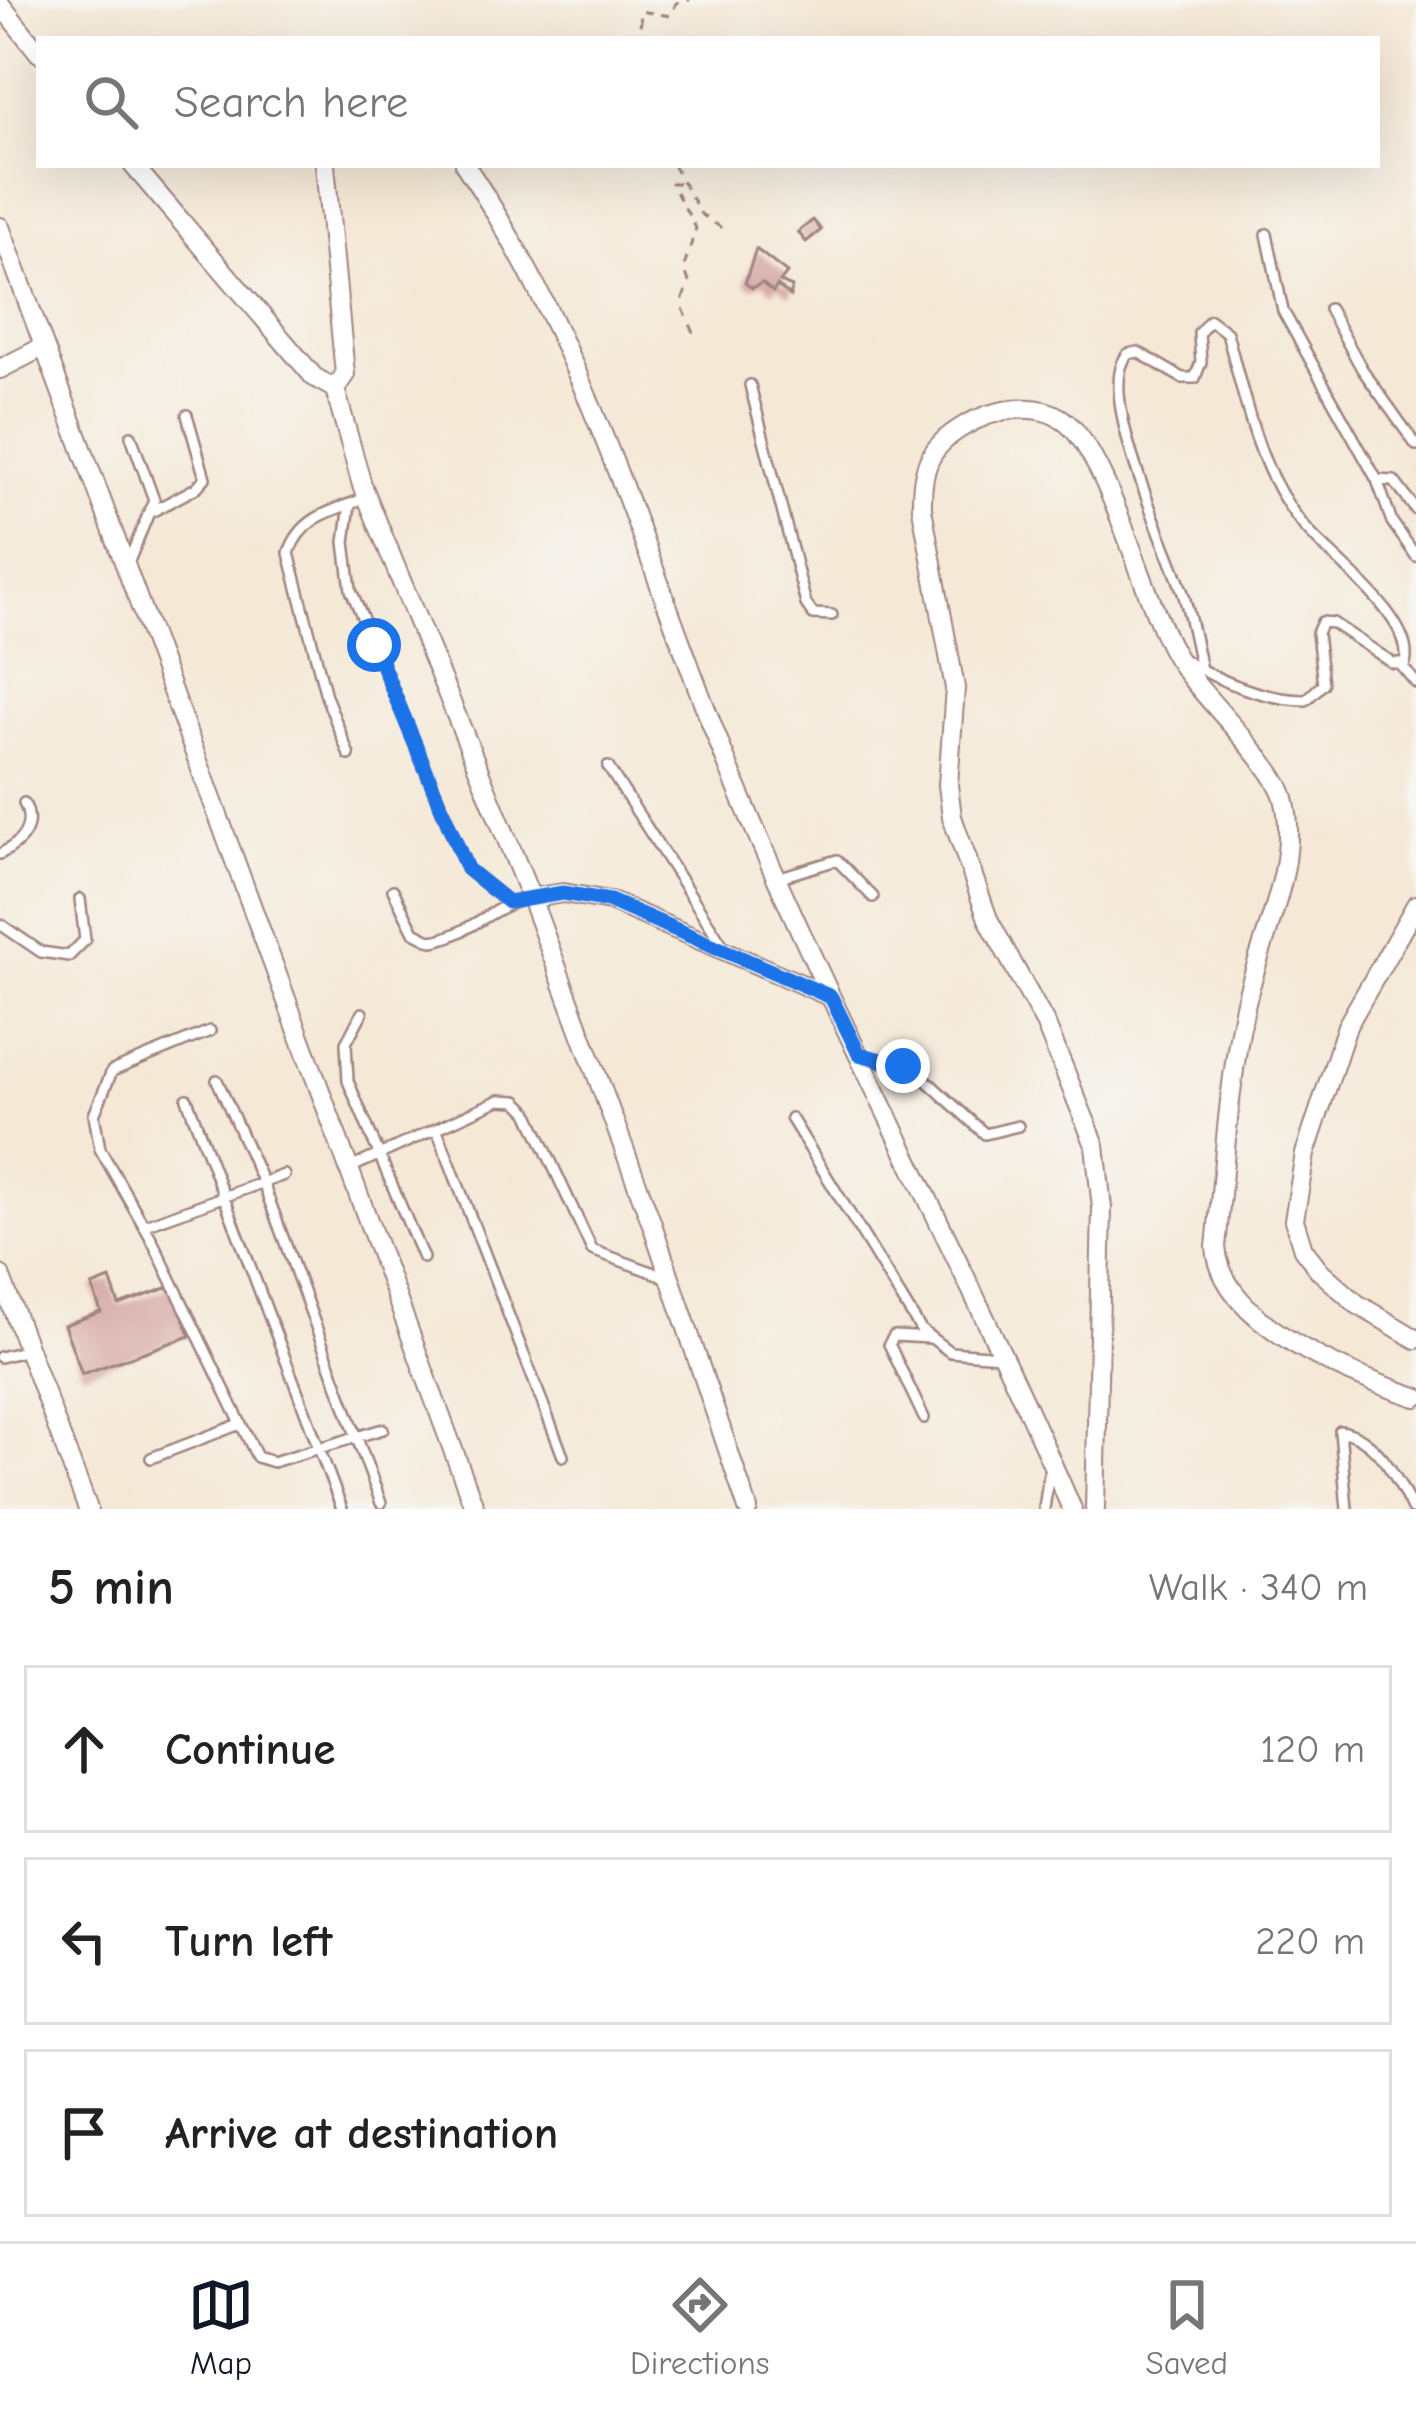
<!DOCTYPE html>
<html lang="en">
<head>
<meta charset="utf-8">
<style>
  :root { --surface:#fff; --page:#f2f2f2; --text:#222; --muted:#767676; --line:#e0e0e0; --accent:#111827 }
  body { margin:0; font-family:"Comic Neue",sans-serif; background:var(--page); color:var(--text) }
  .stop { position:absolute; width:36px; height:36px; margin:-27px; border:9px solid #1a73e8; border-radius:50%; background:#fff }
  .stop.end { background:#1a73e8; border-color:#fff; box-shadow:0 3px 12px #0008 }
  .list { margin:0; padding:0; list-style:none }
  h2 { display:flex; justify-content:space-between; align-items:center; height:156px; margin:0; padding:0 48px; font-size:51px }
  h2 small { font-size:39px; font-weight:400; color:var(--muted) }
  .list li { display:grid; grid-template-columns:78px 1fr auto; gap:36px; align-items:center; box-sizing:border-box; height:168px; margin:0 24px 24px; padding:0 24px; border:3px solid var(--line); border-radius:0px }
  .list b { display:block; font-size:45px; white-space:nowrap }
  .list em { font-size:39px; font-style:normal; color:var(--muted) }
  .icon { flex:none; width:66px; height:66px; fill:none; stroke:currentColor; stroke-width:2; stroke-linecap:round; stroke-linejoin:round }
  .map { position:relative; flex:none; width:1416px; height:1509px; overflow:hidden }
  .search { position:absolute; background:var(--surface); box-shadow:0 12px 48px #0002; left:36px; right:36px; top:36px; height:132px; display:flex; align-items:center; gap:30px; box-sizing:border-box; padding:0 42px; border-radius:0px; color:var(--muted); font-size:45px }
  .sheet { height:732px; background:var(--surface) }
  nav { display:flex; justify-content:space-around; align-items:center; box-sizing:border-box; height:168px; border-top:3px solid var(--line); background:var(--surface); font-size:33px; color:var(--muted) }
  nav a { display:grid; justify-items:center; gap:6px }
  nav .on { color:var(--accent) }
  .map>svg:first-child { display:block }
  .building { fill:#d3a09c }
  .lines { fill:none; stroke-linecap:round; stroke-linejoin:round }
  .lane-casing { stroke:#a08480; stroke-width:14 }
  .street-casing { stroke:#a08480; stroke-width:22 }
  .path { stroke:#a08480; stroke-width:3; stroke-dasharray:9 9; stroke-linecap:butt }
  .lane { stroke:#fff; stroke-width:9 }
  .street { stroke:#fff; stroke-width:18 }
  .route { stroke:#1a73e8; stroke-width:15 }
</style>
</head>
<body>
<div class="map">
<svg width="1416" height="1509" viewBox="0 0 1416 1509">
  <rect width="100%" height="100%" fill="#f6f6f2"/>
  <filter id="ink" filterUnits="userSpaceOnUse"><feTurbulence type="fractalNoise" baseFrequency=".00833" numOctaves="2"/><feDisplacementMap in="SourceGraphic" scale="24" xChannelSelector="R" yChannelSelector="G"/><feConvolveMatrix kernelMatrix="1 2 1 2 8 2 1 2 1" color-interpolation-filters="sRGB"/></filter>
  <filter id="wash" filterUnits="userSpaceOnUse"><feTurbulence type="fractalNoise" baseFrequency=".004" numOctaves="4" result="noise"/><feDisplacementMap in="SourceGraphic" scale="48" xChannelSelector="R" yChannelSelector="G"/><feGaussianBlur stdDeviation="2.7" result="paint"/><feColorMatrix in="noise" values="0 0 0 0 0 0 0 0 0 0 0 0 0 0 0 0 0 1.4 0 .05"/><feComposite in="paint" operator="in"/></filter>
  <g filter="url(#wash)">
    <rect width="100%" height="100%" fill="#f5e8d6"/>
    <g id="blocks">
      <path class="building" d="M813,220L821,230L806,242L798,232Z
        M756,249L787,273L780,282L792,287L790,296L777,286L773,292L762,283L752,288L745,283Z
        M110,1279L119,1305L172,1286L190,1336L82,1374L64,1325L101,1312L92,1286Z"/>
    </g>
  </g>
  <g filter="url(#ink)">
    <use href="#blocks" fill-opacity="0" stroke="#a08480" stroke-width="3"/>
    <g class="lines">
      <defs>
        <path id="lane" d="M1267,234L1283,311L1377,480
          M1329,309L1362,369L1416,445
          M750,385L806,604L813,614L832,615
          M350,504L345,542L351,590L467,869L508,902
          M1416,510L1394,481L1377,480L1392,522L1416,556
          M153,511L196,488L205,478L187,415
          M127,566L154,500L131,436
          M1184,660C1219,681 1265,700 1306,700L1323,684L1317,633L1322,622L1333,623L1393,663H1405C1416,623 1339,563 1314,537C1259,481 1247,405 1227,333L1210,320L1199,333L1201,362L1195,378H1182L1138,352L1128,354C1093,392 1169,549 1184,596C1191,620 1196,645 1201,670
          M1401,665L1416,683
          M349,755L326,696L289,553C301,516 334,510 367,498
          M608,767L722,944
          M0,854C22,843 36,827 24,803
          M777,878L837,860L873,897
          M393,890L414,932L432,941C470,935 493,904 531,898
          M0,924L41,952L69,956L85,940L80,899
          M362,1013L346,1043L348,1081L423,1258
          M210,1031L112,1071L94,1115L100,1149L151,1238L257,1457L273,1462L383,1429
          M859,1055L917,1072L985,1134L1018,1126
          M217,1080L263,1183L381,1503
          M187,1099L342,1509
          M791,1118L921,1330L950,1352L1000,1356
          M437,1130L563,1456
          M350,1168L499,1100L517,1101L528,1112L592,1250L668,1278
          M145,1225L284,1175
          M0,1357L28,1350
          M924,1418L889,1344L894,1336L930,1338
          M151,1458L240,1424
          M1044,1509L1050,1466
          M1347,1509L1340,1431C1376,1436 1398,1479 1412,1509"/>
        <path id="street" d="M0,4L39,53
          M133,165L314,377L335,389
          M325,165L345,374L335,389L362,485L531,898L563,893L610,901L831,997
          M465,165C598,362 654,595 747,811C848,1047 970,1274 1072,1509
          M0,227L475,1509
          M0,369L41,348
          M531,898L652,1224L748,1509
          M1416,905L1347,1026L1305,1154L1294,1220L1303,1249L1320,1271L1357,1304L1416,1339
          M0,1275L88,1509
          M1095,1509L1102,1208L1095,1145L1046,1025L988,919L952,817L948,785L955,688L922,509C921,469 928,447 964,426C993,409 1039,399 1067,423C1110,460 1143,598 1174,653C1197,694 1274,762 1284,798C1302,866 1257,945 1244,1011C1228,1088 1224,1169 1216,1247C1221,1324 1352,1376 1416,1397"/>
      </defs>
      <use href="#lane" class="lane-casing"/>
      <use href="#street" class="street-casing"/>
      <path class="path" d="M628,39L641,23L640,11L671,16L676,3L690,0
        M673,165L701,214L726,231
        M679,183H671L696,228L684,267L689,282L681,304L694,333"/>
      <use href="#lane" class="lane"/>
      <use href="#street" class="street"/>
    </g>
  </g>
  <g class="lines" filter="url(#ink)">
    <path class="route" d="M374,645L467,869L508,902L563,893L610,901L831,997L859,1054L903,1066"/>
  </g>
</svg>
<div class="stop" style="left:374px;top:645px"></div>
<div class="stop end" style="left:903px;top:1066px"></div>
<div class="search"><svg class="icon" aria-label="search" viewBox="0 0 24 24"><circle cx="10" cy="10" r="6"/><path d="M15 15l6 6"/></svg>Search here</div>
</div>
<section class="sheet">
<h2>5 min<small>Walk · 340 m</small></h2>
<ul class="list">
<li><svg class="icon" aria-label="ahead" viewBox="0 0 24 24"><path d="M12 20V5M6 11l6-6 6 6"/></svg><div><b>Continue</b></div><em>120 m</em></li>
<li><svg class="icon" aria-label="left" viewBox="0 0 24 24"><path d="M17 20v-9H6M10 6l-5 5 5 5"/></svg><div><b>Turn left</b></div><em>220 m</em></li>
<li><svg class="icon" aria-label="arrive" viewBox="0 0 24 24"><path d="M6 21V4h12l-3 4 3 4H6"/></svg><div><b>Arrive at destination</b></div></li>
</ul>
</section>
<nav>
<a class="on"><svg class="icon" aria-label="map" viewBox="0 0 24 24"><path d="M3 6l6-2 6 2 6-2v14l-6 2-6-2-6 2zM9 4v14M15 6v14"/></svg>Map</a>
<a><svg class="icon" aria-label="directions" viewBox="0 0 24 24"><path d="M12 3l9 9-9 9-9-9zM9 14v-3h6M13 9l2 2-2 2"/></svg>Directions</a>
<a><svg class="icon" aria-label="saved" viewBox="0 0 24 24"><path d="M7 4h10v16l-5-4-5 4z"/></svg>Saved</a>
</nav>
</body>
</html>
